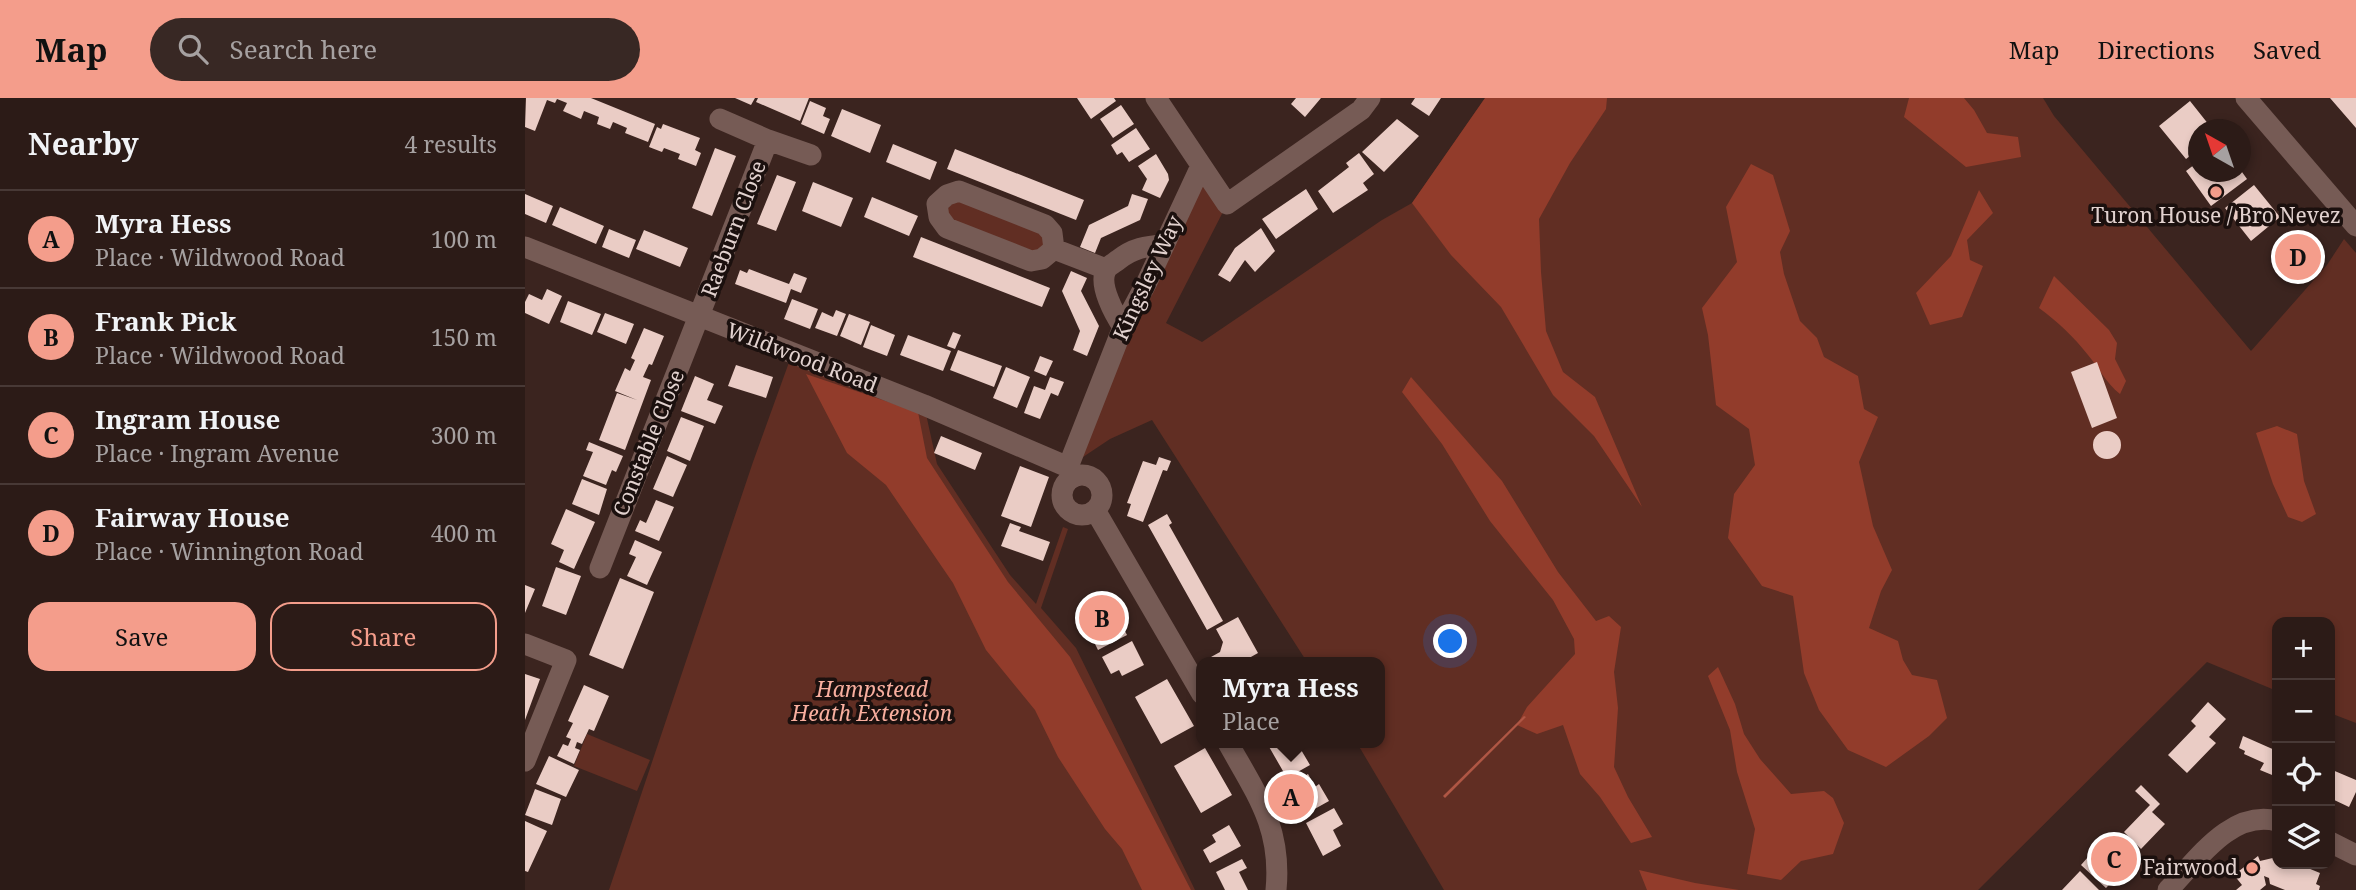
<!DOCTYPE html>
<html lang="en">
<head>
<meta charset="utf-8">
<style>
  :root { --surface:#2c1b17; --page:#382824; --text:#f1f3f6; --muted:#a6a1a1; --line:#483936; --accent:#f49d8b }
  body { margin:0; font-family:"Noto Serif",serif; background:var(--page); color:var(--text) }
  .controls { position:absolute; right:21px; bottom:21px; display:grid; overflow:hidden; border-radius:14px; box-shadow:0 4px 10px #0003 }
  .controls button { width:63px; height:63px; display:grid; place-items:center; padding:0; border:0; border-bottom:2px solid var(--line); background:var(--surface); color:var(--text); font:35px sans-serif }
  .compass { position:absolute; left:1663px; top:21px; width:63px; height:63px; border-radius:50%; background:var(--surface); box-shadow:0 4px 10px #0003; rotate:320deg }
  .you { position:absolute; left:926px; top:544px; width:24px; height:24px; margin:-18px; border:5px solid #fff; border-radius:50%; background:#1a73e8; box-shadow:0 0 0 10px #1a73e833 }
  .badge { display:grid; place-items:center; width:46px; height:46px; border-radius:50%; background:var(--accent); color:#111; font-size:23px; font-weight:700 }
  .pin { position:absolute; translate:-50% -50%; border:4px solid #fff; box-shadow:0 2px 7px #0006 }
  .popup { position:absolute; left:671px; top:559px; width:189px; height:91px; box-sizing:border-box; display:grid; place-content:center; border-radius:14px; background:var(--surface); filter:drop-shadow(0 2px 5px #0005); font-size:23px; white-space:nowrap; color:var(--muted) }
  .popup b { font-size:26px; color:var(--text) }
  .popup::after { content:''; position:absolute; left:50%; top:100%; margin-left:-14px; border:14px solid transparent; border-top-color:var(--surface) }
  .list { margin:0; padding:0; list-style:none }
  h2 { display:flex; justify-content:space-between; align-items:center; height:91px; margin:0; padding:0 28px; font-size:30px }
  h2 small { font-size:23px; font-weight:400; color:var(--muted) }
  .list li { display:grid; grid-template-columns:46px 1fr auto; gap:21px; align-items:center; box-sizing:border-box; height:98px; padding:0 28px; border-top:2px solid var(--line) }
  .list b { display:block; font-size:26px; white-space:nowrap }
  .list p { margin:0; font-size:23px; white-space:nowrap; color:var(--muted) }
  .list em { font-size:23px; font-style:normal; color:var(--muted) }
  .actions { display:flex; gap:14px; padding:21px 28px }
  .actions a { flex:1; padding:16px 0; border:2px solid var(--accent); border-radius:21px; text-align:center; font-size:24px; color:var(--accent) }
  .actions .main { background:var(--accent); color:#111 }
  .icon { flex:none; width:38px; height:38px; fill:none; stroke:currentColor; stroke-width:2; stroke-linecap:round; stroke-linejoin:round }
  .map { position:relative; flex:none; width:1831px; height:792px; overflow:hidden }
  header { display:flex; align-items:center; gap:42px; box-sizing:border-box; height:98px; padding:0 35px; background:var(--accent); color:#111 }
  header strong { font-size:33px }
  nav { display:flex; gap:38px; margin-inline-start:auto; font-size:24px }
  .search { width:490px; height:63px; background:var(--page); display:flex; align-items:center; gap:18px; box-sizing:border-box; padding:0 24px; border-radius:38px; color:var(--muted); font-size:26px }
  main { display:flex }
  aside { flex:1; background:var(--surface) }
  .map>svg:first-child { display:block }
  .green { fill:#612e23 }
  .forest { fill:#923c2b }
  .water { fill:#af5644 }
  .building { fill:#eaccc5 }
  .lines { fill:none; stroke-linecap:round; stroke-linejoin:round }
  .minor { stroke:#765b55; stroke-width:21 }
  .poi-dot { fill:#f49d8b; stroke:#1b100e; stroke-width:2.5 }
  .labels { text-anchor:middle; stroke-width:7; stroke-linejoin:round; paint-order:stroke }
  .poi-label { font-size:21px; fill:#e2d2cf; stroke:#1b100e }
  .street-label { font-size:21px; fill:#e2d2cf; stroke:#1b100e }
  .park-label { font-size:21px; font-style:italic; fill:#f9af9f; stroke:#1b100e }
</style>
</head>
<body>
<header>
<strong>Map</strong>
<div class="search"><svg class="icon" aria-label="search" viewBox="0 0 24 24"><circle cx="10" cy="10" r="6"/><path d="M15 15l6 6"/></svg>Search here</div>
<nav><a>Map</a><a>Directions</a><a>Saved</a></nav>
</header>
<main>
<aside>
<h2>Nearby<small>4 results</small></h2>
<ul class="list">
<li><span class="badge">A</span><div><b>Myra Hess</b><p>Place · Wildwood Road</p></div><em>100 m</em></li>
<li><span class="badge">B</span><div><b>Frank Pick</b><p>Place · Wildwood Road</p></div><em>150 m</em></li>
<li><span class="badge">C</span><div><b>Ingram House</b><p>Place · Ingram Avenue</p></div><em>300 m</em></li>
<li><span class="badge">D</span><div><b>Fairway House</b><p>Place · Winnington Road</p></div><em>400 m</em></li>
</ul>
<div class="actions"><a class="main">Save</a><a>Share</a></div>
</aside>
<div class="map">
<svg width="1831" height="792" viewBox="0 0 1831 792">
  <rect width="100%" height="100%" fill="#3b241f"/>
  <path class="green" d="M960,0H1518L1529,18L1726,253L1802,167L1819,141L1831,155V625L1805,615V524H1752V593L1682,564L1453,792H919L832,645H855V564H782L627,322L585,341L543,369L676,68L702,106L641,225L677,244L857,122L887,105Z
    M432,101L510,128L523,145L511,158L428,128L422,111Z
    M267,256L399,307L412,366L485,477L511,506L538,429L543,431L516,510L551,550L670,792H84L228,364Z
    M62,636L125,662L112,693L49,668Z"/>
  <path class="forest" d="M960,0H1082L1081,11L1045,65L1014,121L1016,174L1021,233L1038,274L1070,299L1117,409L1069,338L1028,297L976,209L926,157L887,105Z
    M1384,0H1439L1449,12L1462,35L1493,39L1496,59L1441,69L1379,19Z
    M1226,66L1248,77L1265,133L1255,154L1259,176L1275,223L1292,240L1299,259L1333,278L1339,311L1353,319L1334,364L1348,428L1367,472L1356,493L1344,530L1373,543L1378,562L1387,577L1412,582L1422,620L1404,638L1361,669L1323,652L1294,612L1279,575L1268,498L1237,488L1203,440L1209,396L1230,367L1224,331L1191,307L1183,237L1177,210L1212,164L1201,109Z
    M1454,92L1468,115L1442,142L1445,162L1458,168L1437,219L1405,227L1391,195L1426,158Z
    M1529,178L1584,232L1592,245L1590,261L1601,283L1595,296C1581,285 1574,270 1563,257C1549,239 1533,224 1514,210Z
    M281,276L393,314L402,360L483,484L545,559L666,792H617L597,751L580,731L533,659L510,612L461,552L428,485L361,387L322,355Z
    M886,279L977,383L1033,474L1071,523L1084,518L1096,529L1089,574L1093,610L1089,669L1103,699L1127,739L1106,745L1075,699L1055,676L1038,627L1012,636L992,627L1002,609L1050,556L1049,541L1028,502L965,423L917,346L877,294Z
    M1752,328L1772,336L1779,383L1791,416L1777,424L1763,419L1748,386L1731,335Z
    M1193,569L1210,606L1219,636L1235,661L1266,696L1299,693L1308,700L1319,725L1308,756L1276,763L1256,782L1222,776L1230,731L1212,674L1205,632L1183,578Z
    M1114,772L1170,785L1214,792H1122Z"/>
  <path class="water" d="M999,618L1001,619L920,700L918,698Z"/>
  <path class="building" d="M1,0H66L130,26L123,44L100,35L102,30L88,24L85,31L72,26L74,19L59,13L56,21L38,13L42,5L32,1L30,5L22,2L10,33L0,29Z
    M210,0H230L226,7Z
    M233,0H284L275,23L231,4Z
    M552,0H589L591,3L566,21Z
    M771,0H796L780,19L766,6Z
    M890,0H916L904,18L886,6Z
    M1805,0H1831V30Z
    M285,3L301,10L298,18L305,21L299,36L276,26Z
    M1665,3L1688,32H1674V51L1661,61L1634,28Z
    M596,7L609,26L588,40L575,21Z
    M317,11L356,27L345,55L306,38Z
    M872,21L894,38L859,74L837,54Z
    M138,26L175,40L170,52L176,55L171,68L153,61L155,56L139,50L137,54L124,49L132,29L136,31Z
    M611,30L625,51L604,64L597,54L592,57L586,47Z
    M368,46L412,64L405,82L361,64Z
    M190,50L211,58L187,118L167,110Z
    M430,51L559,102L551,122L422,71Z
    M834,55L849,76L838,85L843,92L808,115L793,93L824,69L821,65Z
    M631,56L643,76L644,82L635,100L617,92L622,81L613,68Z
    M1674,63V74H1717L1722,81L1686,108L1661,73Z
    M252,77L271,84L251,133L232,126Z
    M288,84L328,100L316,129L277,113Z
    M1729,87L1755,119L1726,143L1700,110Z
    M781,91L793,111L751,141L737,121Z
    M0,96L28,108L21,125L0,116Z
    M607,96L623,101L615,122L576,140L570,155L555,149L564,127L603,108Z
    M347,99L393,118L384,138L339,119Z
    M35,109L79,128L71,146L27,127Z
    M736,130L750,153L730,174L720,162L705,184L693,177L710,150Z
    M84,131L111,142L104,160L77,149Z
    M119,132L163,150L155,169L111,151Z
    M1771,135L1796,162L1775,182L1749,156Z
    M396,139L525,190L517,209L388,159Z
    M224,171L264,186L269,175L282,180L276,195L266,191L261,205L210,186L215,172L222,175Z
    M546,173L562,180L556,193L574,228L562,258L548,252L555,233L537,193Z
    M22,191L37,198L24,226L0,215V204L4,196L17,202Z
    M267,201L293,211L285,231L259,221Z
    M43,203L76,216L67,237L35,224Z
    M311,212L321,216L312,238L290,230L297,214L308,219Z
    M80,215L109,226L101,246L72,234Z
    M324,216L345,224L336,247L315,238Z
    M346,227L370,237L362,258L338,249Z
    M119,230L139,238L127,267L124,266L118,279L126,282L100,352L74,342L92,295L112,302L90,293L100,270L105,273L110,262L106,260Z
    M428,234L436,237L430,251L422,248Z
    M383,237L426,253L418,273L375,257Z
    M433,252L477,268L469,289L425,272Z
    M515,258L528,263L521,278L509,273Z
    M1572,264L1592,320L1567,330L1546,274Z
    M211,267L248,279L241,300L203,288Z
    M481,269L505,279L492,310L468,300Z
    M170,278L189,286L182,302L198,308L190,326L156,313Z
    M525,279L539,284L533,298L526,295L515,321L499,315L509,288L520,292Z
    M156,319L179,328L165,363L142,353Z
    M1568 347a14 14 0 1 1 28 0a14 14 0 1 1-28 0Z
    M416,338L457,355L450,372L409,355Z
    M64,344L98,358L91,374L87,372L81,387L58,378L68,354L61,352Z
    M142,358L162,367L148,399L128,391Z
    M634,359L646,363L642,373L638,372L618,424L602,418L606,406L602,405L618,363L631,367Z
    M495,368L524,379L506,429L476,418Z
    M57,381L82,391L74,417L47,406Z
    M131,402L149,409L134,443L110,433L115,422L121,425Z
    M41,411L70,424L49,471L34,464L39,452L26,446Z
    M642,416L647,425L644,427L698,523L682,532L623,427Z
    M485,425L496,429L494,433L525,444L518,463L476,448Z
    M110,442L137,454L122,487L102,478L111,459L104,456Z
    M31,469L56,478L41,517L17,508Z
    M95,480L129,494L98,571L64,557Z
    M0,487L10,491L0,515Z
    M573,514L580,525L583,524L587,531L597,527L602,537L573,552L558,522Z
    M713,519L733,555L717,564H689L686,559L695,554L698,544L691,531Z
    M607,543L619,567L597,578L594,572L586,576L577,559Z
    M0,576L15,581L0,622Z
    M642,581L669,628L636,646L610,599Z
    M59,587L84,598L69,633L64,631L57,646L52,644L50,650L55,652L49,666L32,658L38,646L43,648L46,641L41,639L48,625L43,623Z
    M1683,604L1701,621L1684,639L1691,645L1662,675L1643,657L1671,628L1666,623Z
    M1718,638L1752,653V679L1735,672L1739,665L1719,656L1720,653L1714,650Z
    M746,645H772L785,667L762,680L743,647Z
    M680,650L707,697L676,715L649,668Z
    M24,658L54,672L41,699L11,686Z
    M1805,671L1831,682V694L1824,709L1805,700Z
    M783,676L790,689L794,686L804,703L777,718L761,689Z
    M1616,687L1635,706L1627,714L1640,726L1616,751L1599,734L1625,707L1610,693Z
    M10,691L36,701L27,727L0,717Z
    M809,710L818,726L808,732L816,748L798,758L781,725Z
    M0,723L22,733L3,774L0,773Z
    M704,727L716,748L685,765L678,752L691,744L687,737Z
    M1595,735L1615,754L1581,790L1556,767L1563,759L1568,764Z
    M1733,758L1735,763L1752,759V766H1773L1795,775L1791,786L1795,788L1794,792H1760L1745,786L1744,780L1739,778L1741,787L1735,792H1711L1717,787L1709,777Z
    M717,761L722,770L714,774L723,792H700L691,774Z
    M1555,773L1574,792H1537Z"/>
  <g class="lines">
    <path class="minor" d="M631,0L702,106L836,12L845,0
      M1721,0L1831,128
      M195,21L243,42L286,57
      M434,93L520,127L527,135L529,151L517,161L506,163L422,130L414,119L412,106L422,97Z
      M0,149L399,307L543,369L549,379
      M529,151L581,171
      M598,229C590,217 573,187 581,172C583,168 589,165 593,162C608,150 621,148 639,147
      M543,369L598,229L622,184L676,68
      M537 397a20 20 0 1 1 40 0a20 20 0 1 1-40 0Z
      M570,412L677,596
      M75,470L243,42
      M0,546L41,562L0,663
      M703,645C732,697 757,730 751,792
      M1805,744L1831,757
      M1643,792C1671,764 1705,711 1752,723"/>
  </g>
  <g class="poi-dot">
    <circle cx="1691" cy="94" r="7"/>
    <circle cx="1727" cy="770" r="7"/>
  </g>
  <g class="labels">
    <g class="poi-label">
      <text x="1691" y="125">Turon House / Bro Nevez</text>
      <text x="1713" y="777" text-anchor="end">Fairwood</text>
    </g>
    <g class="street-label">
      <text transform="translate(209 131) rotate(-69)" y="7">Raeburn Close</text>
      <text transform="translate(623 180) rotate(-65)" y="7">Kingsley Way</text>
      <text transform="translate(277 260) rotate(21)" y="7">Wildwood Road</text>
      <text transform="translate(124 345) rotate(-68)" y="7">Constable Close</text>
    </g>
    <g class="park-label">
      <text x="347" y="599">Hampstead<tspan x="347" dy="24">Heath Extension</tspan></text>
    </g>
  </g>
</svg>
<div class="controls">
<button>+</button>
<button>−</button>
<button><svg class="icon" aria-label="locate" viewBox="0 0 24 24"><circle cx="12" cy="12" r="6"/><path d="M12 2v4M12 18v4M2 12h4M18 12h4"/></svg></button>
<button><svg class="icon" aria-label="layers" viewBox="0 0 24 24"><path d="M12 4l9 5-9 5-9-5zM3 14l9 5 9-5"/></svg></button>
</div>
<svg class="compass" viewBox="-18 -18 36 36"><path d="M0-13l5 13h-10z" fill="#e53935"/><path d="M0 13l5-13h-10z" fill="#a6a1a1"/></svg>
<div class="you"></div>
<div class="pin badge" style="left:766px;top:699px">A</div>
<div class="popup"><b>Myra Hess</b>Place</div>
<div class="pin badge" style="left:577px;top:520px">B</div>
<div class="pin badge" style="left:1589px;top:761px">C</div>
<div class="pin badge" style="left:1773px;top:159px">D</div>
</div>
</main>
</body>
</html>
